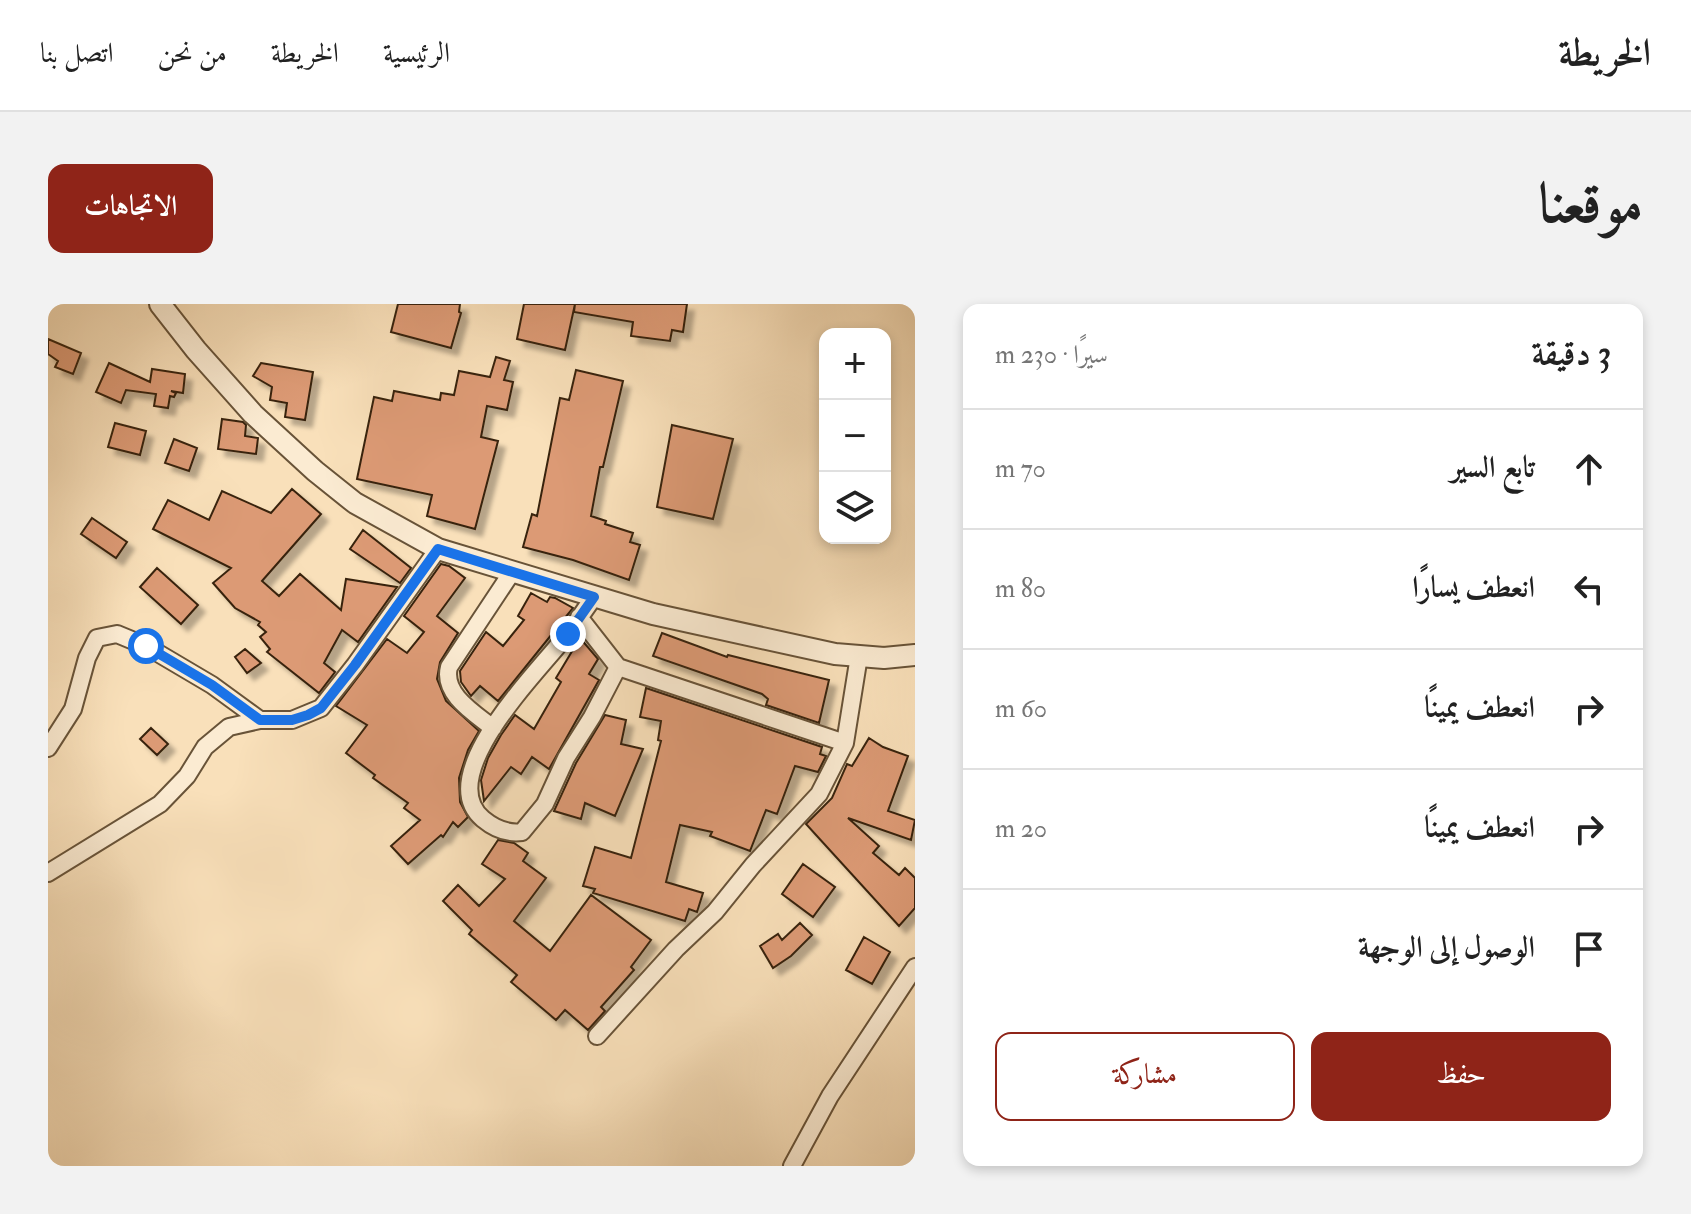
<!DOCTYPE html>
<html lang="ar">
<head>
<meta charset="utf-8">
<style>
  :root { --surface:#fff; --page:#f2f2f2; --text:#222; --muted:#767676; --line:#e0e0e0; --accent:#8f2418 }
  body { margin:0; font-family:"IM FELL Double Pica",Amiri,serif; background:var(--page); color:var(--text); direction:rtl }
  .controls { position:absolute; right:24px; top:24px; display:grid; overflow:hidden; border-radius:16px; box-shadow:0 4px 12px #0003 }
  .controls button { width:72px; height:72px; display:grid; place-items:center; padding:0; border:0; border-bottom:2px solid var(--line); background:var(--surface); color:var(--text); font:40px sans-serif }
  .stop { position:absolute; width:24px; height:24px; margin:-18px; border:6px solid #1a73e8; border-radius:50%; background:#fff }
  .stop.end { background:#1a73e8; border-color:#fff; box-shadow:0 2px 8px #0008 }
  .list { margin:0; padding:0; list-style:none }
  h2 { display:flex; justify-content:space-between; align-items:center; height:104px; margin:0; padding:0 32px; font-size:34px }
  h2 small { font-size:26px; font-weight:400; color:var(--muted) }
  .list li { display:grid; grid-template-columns:52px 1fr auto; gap:24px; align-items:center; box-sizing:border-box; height:120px; padding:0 32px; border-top:2px solid var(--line) }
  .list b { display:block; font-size:30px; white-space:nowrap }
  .list em { font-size:26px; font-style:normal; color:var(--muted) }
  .actions { display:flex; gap:16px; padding:24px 32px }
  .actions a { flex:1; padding:18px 0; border:2px solid var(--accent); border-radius:16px; text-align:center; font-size:28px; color:var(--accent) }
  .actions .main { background:var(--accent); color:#fff }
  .icon { flex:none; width:44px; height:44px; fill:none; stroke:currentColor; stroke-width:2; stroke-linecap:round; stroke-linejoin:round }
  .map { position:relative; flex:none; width:867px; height:862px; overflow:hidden; direction:ltr; border-radius:16px }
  header { display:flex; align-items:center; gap:48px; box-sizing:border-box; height:112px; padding:0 40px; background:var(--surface); border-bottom:2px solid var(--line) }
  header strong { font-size:38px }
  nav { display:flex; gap:44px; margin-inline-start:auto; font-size:28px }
  .intro { display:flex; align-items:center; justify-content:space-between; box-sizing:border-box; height:192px; padding:0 48px }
  h1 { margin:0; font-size:56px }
  .button { padding:20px 36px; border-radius:16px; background:var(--accent); color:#fff; font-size:28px; font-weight:700 }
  main { display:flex; gap:48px; padding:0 48px }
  aside { flex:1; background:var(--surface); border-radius:16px; box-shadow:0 4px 12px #0003 }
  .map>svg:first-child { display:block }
  .building { fill:#dc9a75; stroke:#38240d; stroke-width:2; filter:url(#shadow) }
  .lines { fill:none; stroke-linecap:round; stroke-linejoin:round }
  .minor-casing { stroke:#685338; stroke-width:20 }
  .tertiary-casing { stroke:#685338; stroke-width:24 }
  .minor { stroke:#fbebd2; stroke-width:16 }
  .tertiary { stroke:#fbebd2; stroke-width:20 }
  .route { stroke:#1a73e8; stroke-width:10 }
</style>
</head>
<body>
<header>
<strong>الخريطة</strong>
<nav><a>الرئيسية</a><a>الخريطة</a><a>من نحن</a><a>اتصل بنا</a></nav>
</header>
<div class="intro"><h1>موقعنا</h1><a class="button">الاتجاهات</a></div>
<main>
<aside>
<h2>3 دقيقة<small>سيرًا · 230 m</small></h2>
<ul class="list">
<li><svg class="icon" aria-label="ahead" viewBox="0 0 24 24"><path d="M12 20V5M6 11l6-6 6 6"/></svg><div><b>تابع السير</b></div><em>70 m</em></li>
<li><svg class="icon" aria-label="left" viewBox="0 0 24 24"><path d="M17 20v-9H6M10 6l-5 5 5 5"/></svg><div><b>انعطف يسارًا</b></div><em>80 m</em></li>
<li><svg class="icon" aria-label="right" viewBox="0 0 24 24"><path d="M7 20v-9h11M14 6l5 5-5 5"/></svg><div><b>انعطف يمينًا</b></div><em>60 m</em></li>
<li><svg class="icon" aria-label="right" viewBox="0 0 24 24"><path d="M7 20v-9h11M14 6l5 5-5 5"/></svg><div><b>انعطف يمينًا</b></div><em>20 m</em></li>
<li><svg class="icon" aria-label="arrive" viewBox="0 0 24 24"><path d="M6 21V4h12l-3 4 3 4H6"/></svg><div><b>الوصول إلى الوجهة</b></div></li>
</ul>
<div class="actions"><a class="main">حفظ</a><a>مشاركة</a></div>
</aside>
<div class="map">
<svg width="867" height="862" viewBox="0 0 867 862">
  <defs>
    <filter id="shadow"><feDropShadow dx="7" dy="7" stdDeviation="2" flood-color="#0004"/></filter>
  </defs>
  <rect width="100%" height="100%" fill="#f9e0ba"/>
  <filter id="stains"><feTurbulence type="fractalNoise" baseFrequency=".0025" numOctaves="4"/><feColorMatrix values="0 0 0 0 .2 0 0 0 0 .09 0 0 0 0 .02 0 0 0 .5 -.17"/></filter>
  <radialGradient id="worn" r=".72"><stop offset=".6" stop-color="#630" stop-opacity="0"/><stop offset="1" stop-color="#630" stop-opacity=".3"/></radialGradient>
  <path class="building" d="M350,0H412L411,8L413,9L403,44L343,28Z
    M476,0H527L517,46L469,35Z
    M527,0H639L635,28L624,26L622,37L583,32L585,18L526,8Z
    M0,35L33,49L25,70L7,63L10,57L0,50Z
    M448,53L462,57L456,76L465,78L459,106L439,102L433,133L450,137L427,225L379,212L384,191L309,175L326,93L344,97L346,87L392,96L393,89L406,91L411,67L442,73Z
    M61,59L102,78L104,65L137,70L135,89L123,87L128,89L126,93L122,92L120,104L106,102L108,90L78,86L73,99L48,88Z
    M213,59L265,68L257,116L237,113L239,99L222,96L224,83L205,72Z
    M528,66L575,77L555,163H552L543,212L558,217L557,220L585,229L582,238L592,241L581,276L525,256L475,243L484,210L489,212L512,94L521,96Z
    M174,115L195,118L198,121L197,132L210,134L208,150L170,145Z
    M67,119L98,127L92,151L60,143Z
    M624,121L685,135L665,215L609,203Z
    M126,135L149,144L141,167L117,159Z
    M244,185L273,210L214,277L231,292L252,270L293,306L298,275L349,283L310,338L294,326L276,359L287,368L271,389L219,348L222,345L212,333L218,328L210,321L212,318L187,304L165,279L183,264L105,225L120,196L161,216L174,187L223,209Z
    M44,214L79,238L68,254L33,230Z
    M315,226L363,264L352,279L302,245Z
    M393,260L401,262L417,274L389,312L410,329L392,358L389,375L398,397L431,427L420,446L411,474L412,498L420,513L410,523L405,518L395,533L393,531L360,560L343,542L372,516L356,504L360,499L325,474L327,471L298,449L319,421L288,402L339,335L359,349L376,328L356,312Z
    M109,264L150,301L133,320L92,283Z
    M483,289L499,298L502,293L507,294L525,304L450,397L432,382L423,392L413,378L412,367L438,328L455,342L476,316L470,312Z
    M614,329L679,353L680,351L781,376L771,419L718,401L720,395L714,390L605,352Z
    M532,334L550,355L541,370L551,376L501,465L484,453L473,470L463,463L436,497L433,476L440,454L453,431L467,411L486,425L513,378L508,374Z
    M197,345L213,359L199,369L187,353Z
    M598,384L774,443L772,450L778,452L770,468L747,462L729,510L718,506L702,547L662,532L664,528L632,521L618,578L655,589L649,608L641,605L637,617L545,589L547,585L535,582L547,543L583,554L613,437L610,436L613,417L592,413Z
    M557,411L578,416L573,440L595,445L567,512L537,499L533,515L506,507L528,459Z
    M103,424L120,440L109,451L92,435Z
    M821,434L835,443L860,452L840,507L867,516L863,536L800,514L831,542L825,549L851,571L857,564L867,574V604L851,622L758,520L784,494L799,460L804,462Z
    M450,536L466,539L480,549L475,557L498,574L466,617L502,647L543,591L603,636L583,663L586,666L553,703L557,707L540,726L517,706L508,716L463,678L469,671L421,630L424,626L395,597L410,581L431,602L457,575L434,560Z
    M755,560L787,583L765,613L734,590Z
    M752,619L764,631L743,652L725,664L712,642L730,630L734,636Z
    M816,633L842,648L824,680L798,666Z"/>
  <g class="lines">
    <defs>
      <path id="minor" d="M546,293C535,308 525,324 513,338C485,373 385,473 435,515C447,525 459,530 474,528L497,500L518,454L544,413L570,363
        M531,313L570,363L797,439
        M445,424C426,409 394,390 401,363L464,268
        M0,444L25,405L39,354L49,334L69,330L98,342L164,381L212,416
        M0,569L112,500L139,472L157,443L181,423L212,416H244L273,404L307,361L390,245
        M549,732L628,645L667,608L705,561L771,490L797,439L811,352
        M744,862L782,792L867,663"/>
      <path id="tertiary" d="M112,0L148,46L205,110L267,167L307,199L390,245L605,310L787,350L836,354L867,351"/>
    </defs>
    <use href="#minor" class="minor-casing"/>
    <use href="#tertiary" class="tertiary-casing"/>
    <use href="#minor" class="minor"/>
    <use href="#tertiary" class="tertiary"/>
  </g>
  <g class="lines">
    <path class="route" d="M98,342L164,381L212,416H244L260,411L273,404L307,361L390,245L546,293L520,330"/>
  </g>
  <rect width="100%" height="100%" filter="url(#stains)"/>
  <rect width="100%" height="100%" fill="url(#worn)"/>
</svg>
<div class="controls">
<button>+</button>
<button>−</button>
<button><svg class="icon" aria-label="layers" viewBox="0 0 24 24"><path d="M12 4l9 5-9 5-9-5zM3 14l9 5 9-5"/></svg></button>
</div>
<div class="stop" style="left:98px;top:342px"></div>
<div class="stop end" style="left:520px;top:330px"></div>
</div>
</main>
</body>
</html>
